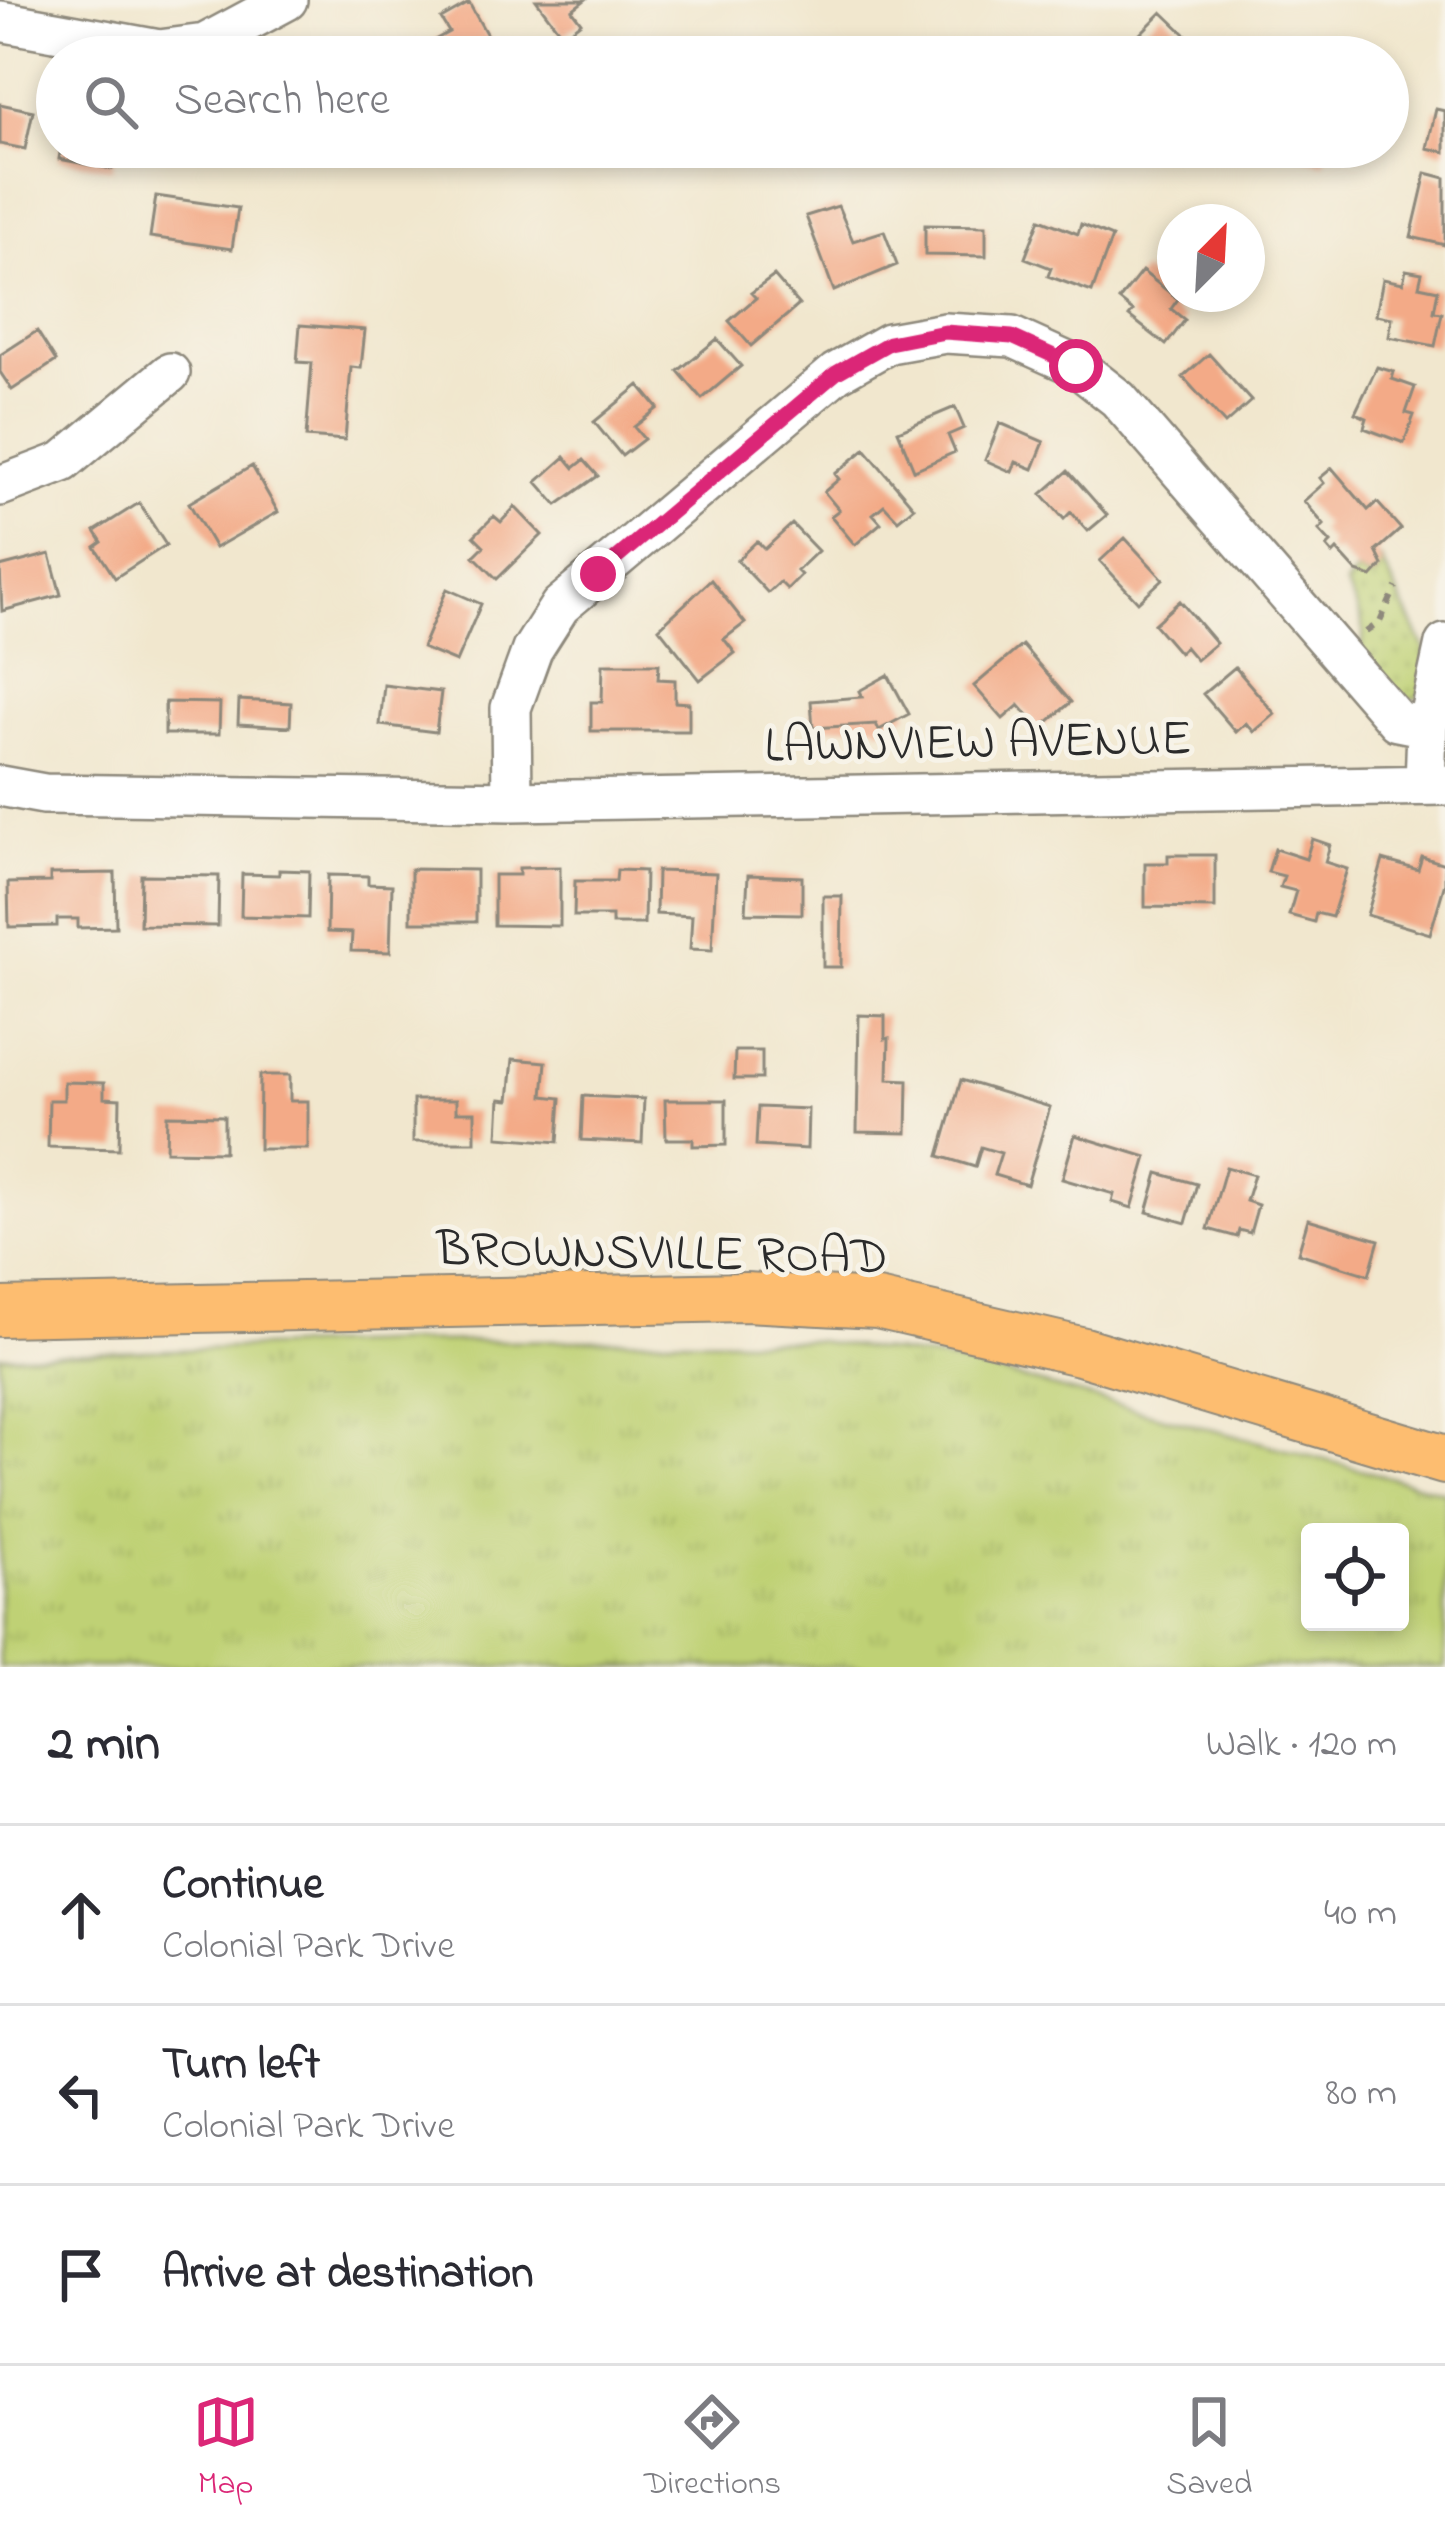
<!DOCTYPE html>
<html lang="en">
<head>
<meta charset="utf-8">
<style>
  :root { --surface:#fff; --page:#f7f7f7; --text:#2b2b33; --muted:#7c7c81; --line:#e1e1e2; --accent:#db2777 }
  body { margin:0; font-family:"Indie Flower",sans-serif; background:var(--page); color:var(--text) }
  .controls { position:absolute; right:36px; bottom:36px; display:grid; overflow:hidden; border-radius:12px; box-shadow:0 6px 18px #0003 }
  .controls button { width:108px; height:108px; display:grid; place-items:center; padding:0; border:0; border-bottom:3px solid var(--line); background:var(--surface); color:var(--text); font:60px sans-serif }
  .compass { position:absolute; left:1157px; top:204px; width:108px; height:108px; border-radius:50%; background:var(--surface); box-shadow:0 6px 18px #0003; rotate:24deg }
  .stop { position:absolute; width:36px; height:36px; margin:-27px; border:9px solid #db2777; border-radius:50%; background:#fff }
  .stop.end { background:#db2777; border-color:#fff; box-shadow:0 3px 12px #0008 }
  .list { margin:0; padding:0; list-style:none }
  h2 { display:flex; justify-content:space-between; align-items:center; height:156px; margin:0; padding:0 48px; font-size:51px }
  h2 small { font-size:39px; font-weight:400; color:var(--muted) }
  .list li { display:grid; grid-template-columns:78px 1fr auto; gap:36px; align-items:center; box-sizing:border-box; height:180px; padding:0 48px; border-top:3px solid var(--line) }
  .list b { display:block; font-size:45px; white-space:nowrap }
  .list p { margin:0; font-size:39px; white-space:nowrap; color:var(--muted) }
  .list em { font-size:39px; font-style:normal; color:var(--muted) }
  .icon { flex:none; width:66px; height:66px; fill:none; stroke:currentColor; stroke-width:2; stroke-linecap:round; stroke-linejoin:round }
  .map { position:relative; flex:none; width:1445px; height:1667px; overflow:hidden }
  .search { position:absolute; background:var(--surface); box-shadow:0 6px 18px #0003; left:36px; right:36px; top:36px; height:132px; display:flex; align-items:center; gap:30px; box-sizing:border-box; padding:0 42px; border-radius:66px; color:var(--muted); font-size:45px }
  .sheet { height:696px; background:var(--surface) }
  nav { display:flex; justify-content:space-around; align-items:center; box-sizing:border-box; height:168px; border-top:3px solid var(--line); background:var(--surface); font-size:33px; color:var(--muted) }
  nav a { display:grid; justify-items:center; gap:6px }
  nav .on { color:var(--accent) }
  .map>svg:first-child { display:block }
  .grass { fill:url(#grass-tufts); stroke:#757e50; stroke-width:3; fill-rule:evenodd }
  .park { fill:url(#park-dots); stroke:#757e50; stroke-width:3 }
  .building { fill:#f3aa87 }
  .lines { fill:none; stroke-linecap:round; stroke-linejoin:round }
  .minor-casing { stroke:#8e897c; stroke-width:44 }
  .major-casing { stroke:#8e897c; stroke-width:52 }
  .path { stroke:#8e897c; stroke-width:6; stroke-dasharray:9 9; stroke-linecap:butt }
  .minor { stroke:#fff; stroke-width:39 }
  .major { stroke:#fdbd6f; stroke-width:48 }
  .route { stroke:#db2777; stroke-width:15 }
  .labels { text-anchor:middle; stroke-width:10; stroke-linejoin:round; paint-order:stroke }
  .street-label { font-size:51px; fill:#2b2b2b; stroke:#f7f3e8 }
</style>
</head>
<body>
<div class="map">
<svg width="1445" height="1667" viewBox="0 0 1445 1667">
  <defs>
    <pattern id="grass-tufts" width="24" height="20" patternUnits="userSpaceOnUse" patternTransform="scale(3)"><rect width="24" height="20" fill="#bfd174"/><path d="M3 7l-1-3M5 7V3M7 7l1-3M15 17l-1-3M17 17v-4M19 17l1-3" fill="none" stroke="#a4b465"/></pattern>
    <pattern id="park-dots" width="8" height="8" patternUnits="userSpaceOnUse" patternTransform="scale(3)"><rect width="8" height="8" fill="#bfd174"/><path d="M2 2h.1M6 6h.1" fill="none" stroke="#a4b465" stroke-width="1.8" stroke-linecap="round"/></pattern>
  </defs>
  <rect width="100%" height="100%" fill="#f7f3e8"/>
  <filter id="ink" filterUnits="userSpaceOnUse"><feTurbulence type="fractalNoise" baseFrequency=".00833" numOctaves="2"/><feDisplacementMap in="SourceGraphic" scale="24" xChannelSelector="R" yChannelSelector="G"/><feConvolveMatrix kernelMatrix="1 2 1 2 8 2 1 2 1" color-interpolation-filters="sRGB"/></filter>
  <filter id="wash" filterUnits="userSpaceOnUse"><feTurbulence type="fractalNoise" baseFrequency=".004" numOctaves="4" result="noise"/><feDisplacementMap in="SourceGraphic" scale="48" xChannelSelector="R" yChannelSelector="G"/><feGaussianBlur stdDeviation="2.7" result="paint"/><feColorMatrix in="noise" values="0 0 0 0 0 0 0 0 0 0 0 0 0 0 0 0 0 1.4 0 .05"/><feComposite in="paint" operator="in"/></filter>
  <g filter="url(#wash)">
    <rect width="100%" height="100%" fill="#f1e7ce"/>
    <path class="grass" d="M677,1339L817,1341L958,1362L1445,1492V1667H0V1356L413,1342ZM1310,1532H1400V1622H1310Z"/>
    <path class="park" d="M1381,560L1428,655L1420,696L1406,701L1399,699L1359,652C1371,631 1356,606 1346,585L1357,572L1367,578L1377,575Z"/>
    <g id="blocks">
      <path class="building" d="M536,0H585L572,10L581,22L563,36Z
        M469,3L497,53L490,57H404L449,32L441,19Z
        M1162,12L1209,57H1164L1140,34Z
        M0,104L33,111L25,149L0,144Z
        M1436,109L1445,111V152L1427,148Z
        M61,147H116L112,169L59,159Z
        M1270,147H1329L1324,163Z
        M1426,173L1445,178V245L1411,237Z
        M156,196L238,208L232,249L150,237Z
        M838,206L853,241L884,231L897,265L834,291L806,216Z
        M1040,219L1078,234L1081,224L1112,237L1092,292L1048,276L1051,268L1025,258Z
        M925,225L986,226V256L925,255Z
        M1406,270L1422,273L1419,286L1438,290L1434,312L1442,313L1435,346L1389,337L1392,318L1376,315L1383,279L1403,283Z
        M1142,271L1178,299L1171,309L1185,320L1166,345L1129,316L1133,311L1119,300Z
        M774,276L799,305L751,346L729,321L756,298L751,293Z
        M300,325L365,330L361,368L351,367L345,440L306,437L312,363L297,362Z
        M37,331L56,361L12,390L0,372V355Z
        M717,339L741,366L702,399L678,371Z
        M1209,354L1251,401L1225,424L1183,377Z
        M1377,367L1394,372L1392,379L1415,387L1406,413L1414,415L1404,443L1364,428L1367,418L1355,413Z
        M639,385L658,408L634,427L644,439L622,456L594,422Z
        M955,407L964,428L948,435L955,452L914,470L898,431Z
        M1000,423L1044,442L1033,469L1016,462L1012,472L985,460Z
        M865,449L914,507L898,520L884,505L873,514L881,523L855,545L831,516L839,510L824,492L839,479L835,474Z
        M565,457L574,468L584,460L598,476L557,505L537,482Z
        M252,466L278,512L215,548L189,503Z
        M1332,468L1368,510L1377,502L1401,529L1376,551L1383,565L1372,577L1357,572L1337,550L1333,554L1327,547L1331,543L1319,530L1324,525L1304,501L1324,483L1320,478Z
        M1068,471L1107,515L1088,531L1071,512L1064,519L1042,494Z
        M139,503L166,545L115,578L95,547L102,542L95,531Z
        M515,507L542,535L497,579L474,556L484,546L474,536L494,516L501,522Z
        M792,524L818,551L797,571L801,575L787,589L780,582L768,593L737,560L757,541L765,549Z
        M1125,538L1163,579L1138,602L1100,561Z
        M50,554L61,595L2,611L0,567Z
        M711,580L745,623L724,639L735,653L700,680L659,628Z
        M447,589L481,604L456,662L422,648Z
        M1180,601L1216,643L1196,660L1185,647L1179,653L1154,624Z
        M1022,645L1071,702L1040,729L1019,705L1003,719L974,686Z
        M603,664H659L658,679L675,680V702L689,703V731H591V702H602Z
        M1235,667L1275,714L1254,732L1246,723L1236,732L1203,694Z
        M888,675L909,714L879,730L876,724L813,728L811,701L862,697L859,691Z
        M384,685L441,692L436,732L380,725Z
        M239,700L291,703L290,727L238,724Z
        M165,702L220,703L219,734H165Z
        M1312,839L1330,845L1325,862L1347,869L1332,917L1316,913L1314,922L1289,915L1296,891L1280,887L1284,876L1268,872L1275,849L1306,859Z
        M1168,855H1215V908L1145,907V863H1168Z
        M1422,857L1445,864V883L1430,934L1367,915L1383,860L1418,870Z
        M560,867V926L494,925V875H519V868Z
        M411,869L476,870V922H411Z
        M279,870L309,871L308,918L241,916L242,874L279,875Z
        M617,870L645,871L644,924H612V916H574L575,881H616Z
        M657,871L716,873L712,950L690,949L692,916L656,914Z
        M115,873L116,927L78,928V919H57V926L9,927L8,883L50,882V874Z
        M141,875L219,876L218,926L140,925Z
        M328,875L368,876V884L392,885L390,952L351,951L352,933L327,932Z
        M748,875L802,877V914L746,913Z
        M823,896H842L841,967H823Z
        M859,1015L885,1016V1039L889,1038L888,1079L908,1080L907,1133L857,1132Z
        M735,1051H762V1079H734Z
        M513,1059L546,1062L543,1096L561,1098L558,1142L498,1137L500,1099L509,1100Z
        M260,1075H290V1101H308V1149H259Z
        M961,1080L1050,1107L1027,1185L994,1175L1001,1153L981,1147L975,1167L939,1156Z
        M64,1082L104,1083V1098L120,1099L119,1149L48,1147L49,1100H64Z
        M583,1096L644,1099L642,1143L581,1140Z
        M413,1100H456V1112H475V1142H413Z
        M665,1100H726V1145L693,1146V1139H666Z
        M758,1107L808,1109L807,1149L756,1146Z
        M167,1115L224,1116V1152L166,1151Z
        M1075,1135L1147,1157L1132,1208L1112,1202L1114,1194L1062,1179Z
        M1226,1167L1254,1175L1246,1201L1258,1205L1250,1233L1239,1230L1237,1237L1208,1229Z
        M1158,1173L1197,1184L1186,1223L1147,1212Z
        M1308,1219L1379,1240L1369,1275L1298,1253Z"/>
    </g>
  </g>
  <g filter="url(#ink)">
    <use href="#blocks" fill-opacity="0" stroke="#8e897c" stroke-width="3"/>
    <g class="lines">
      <defs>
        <path id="minor" d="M0,21L159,50L205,44L287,0
          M0,486L63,462L170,373
          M1425,785L1427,727L1445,644
          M0,786L44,794L512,801L1445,785
          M512,801L511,708L532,650L560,606L836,373L889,343L945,333L1012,337L1076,366L1118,399L1397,721L1427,727"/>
        <path id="major" d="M0,1312L745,1297L877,1304L1084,1352L1445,1460"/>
      </defs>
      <use href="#minor" class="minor-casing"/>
      <use href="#major" class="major-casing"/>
      <path class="path" d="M1366,632L1380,622L1396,587"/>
      <use href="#minor" class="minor"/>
      <use href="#major" class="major"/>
    </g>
  </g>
  <g class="lines" filter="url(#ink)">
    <path class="route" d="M598,574L836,373L889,343L945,332L1012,337L1076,366"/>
  </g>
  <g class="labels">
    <g class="street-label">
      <text transform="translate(978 739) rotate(-1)" y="18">LAWNVIEW AVENUE</text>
      <text transform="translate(662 1250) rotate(1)" y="18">BROWNSVILLE ROAD</text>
    </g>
  </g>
</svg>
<div class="controls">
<button><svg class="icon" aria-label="locate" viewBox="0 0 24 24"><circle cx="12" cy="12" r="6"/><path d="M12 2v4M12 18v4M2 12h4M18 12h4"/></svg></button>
</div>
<svg class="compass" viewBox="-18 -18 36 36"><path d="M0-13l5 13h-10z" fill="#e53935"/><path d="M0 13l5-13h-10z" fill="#7c7c81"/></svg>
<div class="stop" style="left:1076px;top:366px"></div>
<div class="stop end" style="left:598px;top:574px"></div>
<div class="search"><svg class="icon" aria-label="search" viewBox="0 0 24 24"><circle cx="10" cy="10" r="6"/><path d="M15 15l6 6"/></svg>Search here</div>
</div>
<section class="sheet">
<h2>2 min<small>Walk · 120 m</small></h2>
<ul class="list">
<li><svg class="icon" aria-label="ahead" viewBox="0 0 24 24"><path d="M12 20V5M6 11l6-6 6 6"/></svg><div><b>Continue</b><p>Colonial Park Drive</p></div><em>40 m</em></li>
<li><svg class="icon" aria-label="left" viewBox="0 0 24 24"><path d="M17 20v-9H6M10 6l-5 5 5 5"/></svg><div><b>Turn left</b><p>Colonial Park Drive</p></div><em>80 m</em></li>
<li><svg class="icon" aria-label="arrive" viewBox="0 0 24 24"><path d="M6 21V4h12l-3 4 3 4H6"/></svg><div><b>Arrive at destination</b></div></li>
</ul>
</section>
<nav>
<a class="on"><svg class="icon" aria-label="map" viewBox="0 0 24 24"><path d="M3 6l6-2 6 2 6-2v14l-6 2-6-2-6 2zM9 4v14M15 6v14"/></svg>Map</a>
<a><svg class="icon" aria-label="directions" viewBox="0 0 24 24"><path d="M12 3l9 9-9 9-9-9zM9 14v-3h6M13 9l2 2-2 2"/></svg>Directions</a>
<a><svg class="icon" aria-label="saved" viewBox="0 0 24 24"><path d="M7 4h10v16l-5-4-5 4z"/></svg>Saved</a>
</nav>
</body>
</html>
